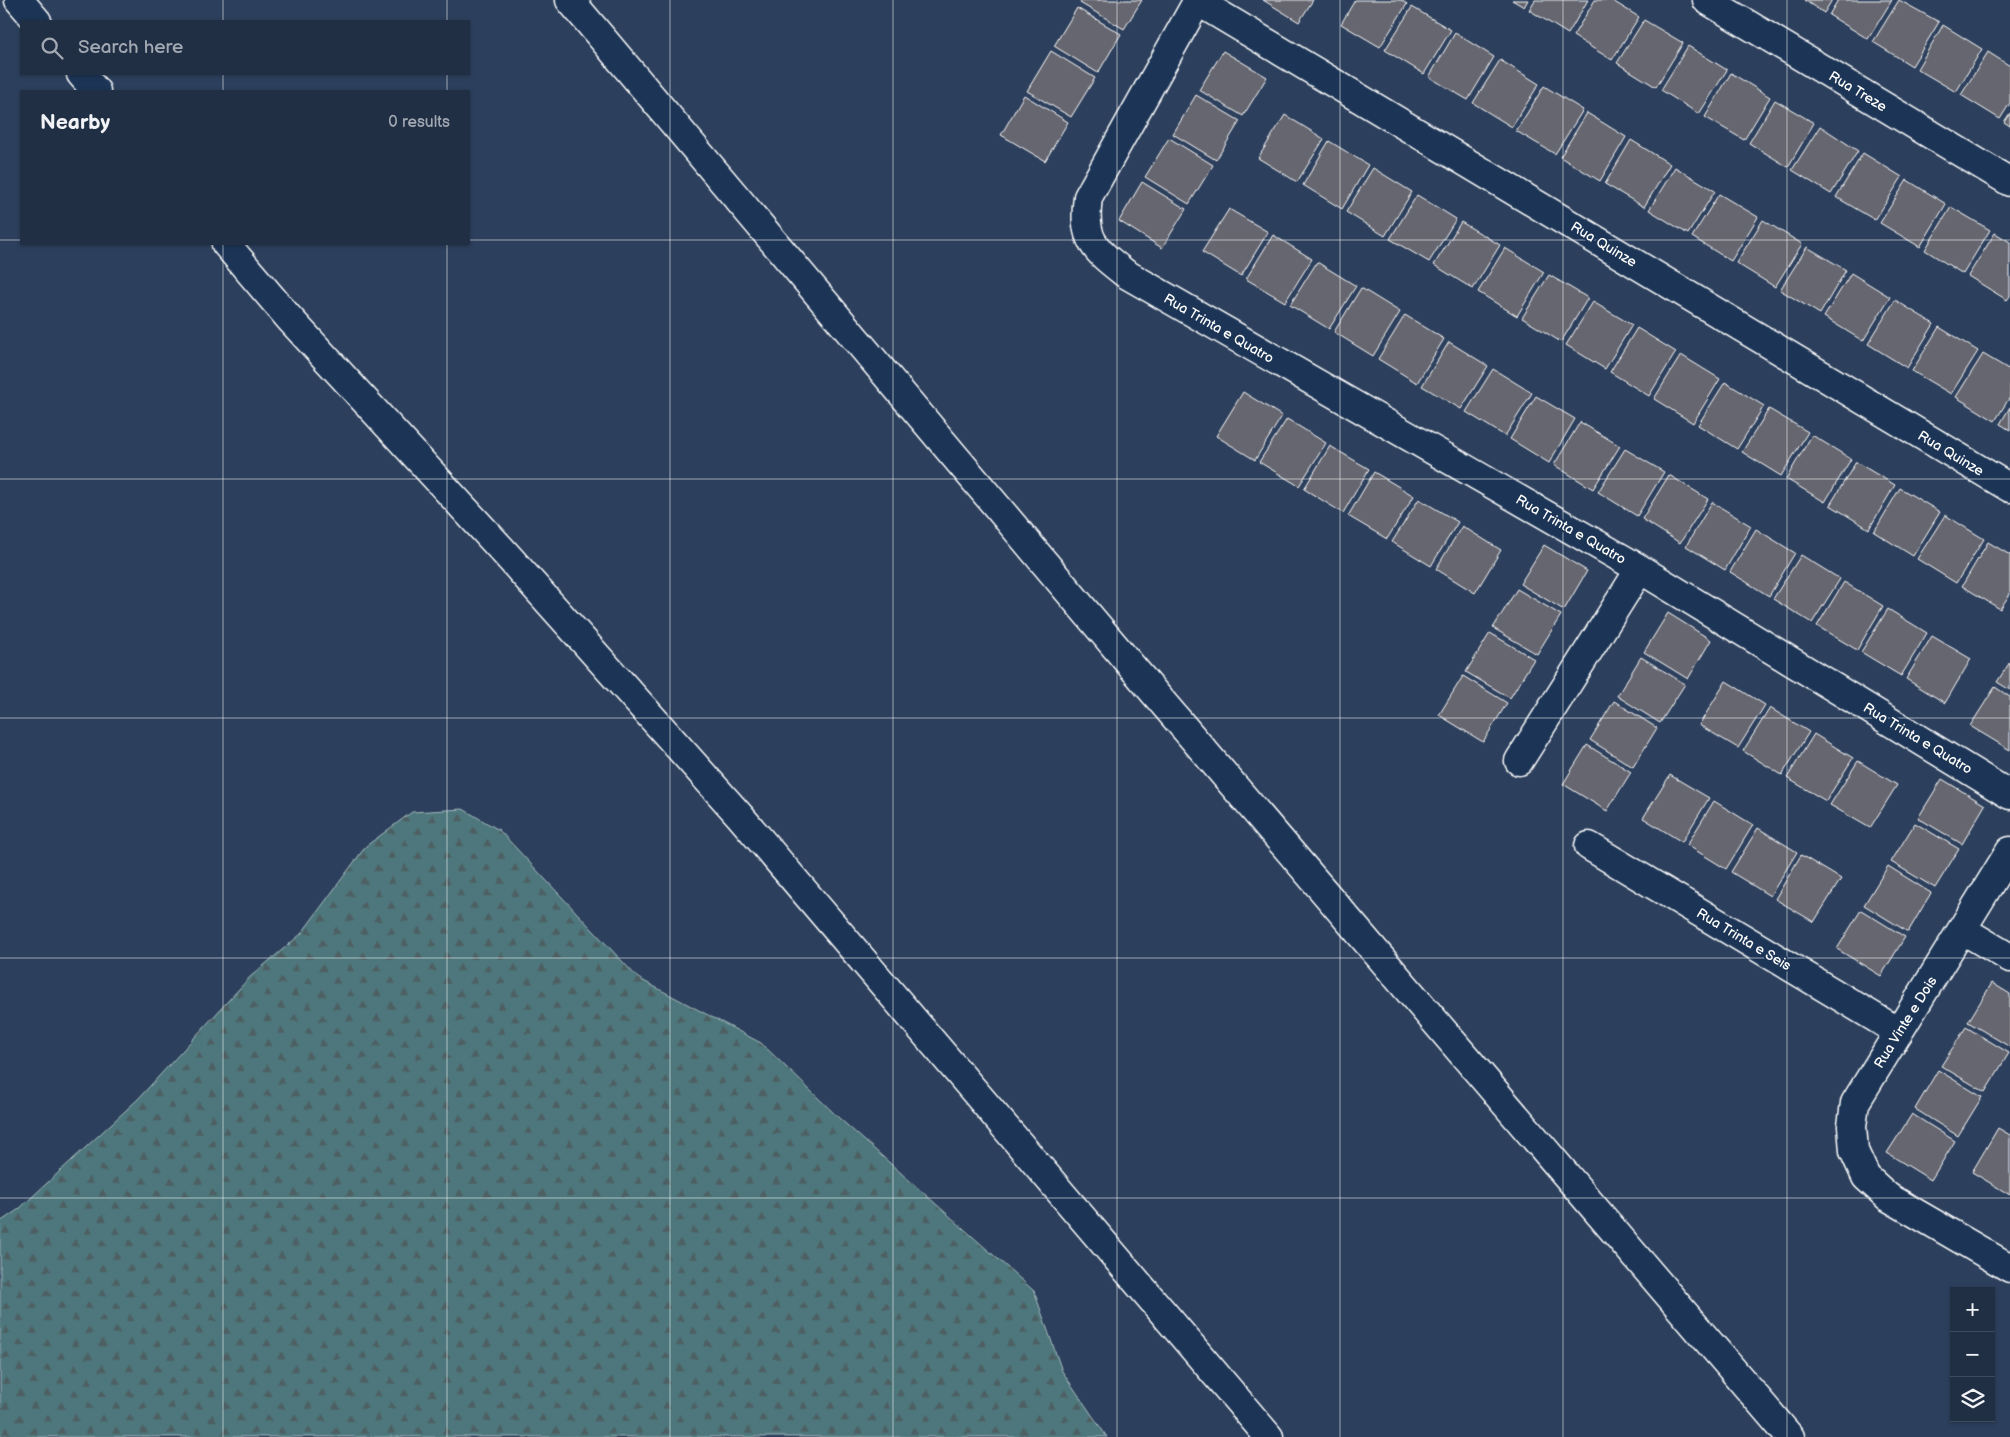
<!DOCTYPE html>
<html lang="en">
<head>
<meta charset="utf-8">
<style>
  :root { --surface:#212f45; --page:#29374c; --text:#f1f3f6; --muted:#a2a9b3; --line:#3e4a5e }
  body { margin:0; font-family:"Balsamiq Sans",sans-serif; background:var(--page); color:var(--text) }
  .controls { position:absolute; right:15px; bottom:15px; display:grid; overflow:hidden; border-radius:0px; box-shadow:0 1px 4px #0004 }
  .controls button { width:45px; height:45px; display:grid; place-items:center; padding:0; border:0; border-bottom:1px solid var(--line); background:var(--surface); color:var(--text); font:25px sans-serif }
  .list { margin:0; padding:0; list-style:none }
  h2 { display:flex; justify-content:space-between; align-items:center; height:65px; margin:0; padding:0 20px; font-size:21px }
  h2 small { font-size:16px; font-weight:400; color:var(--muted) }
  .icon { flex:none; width:28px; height:28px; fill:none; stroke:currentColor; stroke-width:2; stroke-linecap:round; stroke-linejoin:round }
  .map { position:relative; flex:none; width:2010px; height:1437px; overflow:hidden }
  .search { position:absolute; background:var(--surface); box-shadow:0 1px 4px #0004; left:20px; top:20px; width:450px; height:55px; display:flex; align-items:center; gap:12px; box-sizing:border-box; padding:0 18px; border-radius:0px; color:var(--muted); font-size:19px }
  .panel { position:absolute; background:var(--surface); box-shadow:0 1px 4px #0004; left:20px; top:90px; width:450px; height:155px; border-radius:0px }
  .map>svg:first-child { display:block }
  .forest { fill:url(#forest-firs); stroke:#a6bbbe }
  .building { fill:#66666f; stroke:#fff }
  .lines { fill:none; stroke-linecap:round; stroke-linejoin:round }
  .minor-casing { stroke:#fff; stroke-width:31 }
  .minor { stroke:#1d3557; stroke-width:28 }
  .grid { fill:none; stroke:#fff; stroke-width:1; stroke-opacity:0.55 }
  .labels { text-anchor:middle; stroke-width:4; stroke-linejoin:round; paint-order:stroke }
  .street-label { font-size:14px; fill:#fff; stroke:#1d3557 }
</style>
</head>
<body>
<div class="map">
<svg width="2010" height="1437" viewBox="0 0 2010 1437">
  <defs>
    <pattern id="forest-firs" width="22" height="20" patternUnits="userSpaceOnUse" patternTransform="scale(1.25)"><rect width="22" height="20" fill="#4e777c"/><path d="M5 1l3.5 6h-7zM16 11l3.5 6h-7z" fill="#4d5f62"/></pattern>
  </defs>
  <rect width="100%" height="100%" fill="#2c3f5c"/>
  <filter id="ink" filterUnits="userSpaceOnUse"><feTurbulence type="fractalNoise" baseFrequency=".02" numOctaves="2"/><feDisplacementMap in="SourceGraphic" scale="10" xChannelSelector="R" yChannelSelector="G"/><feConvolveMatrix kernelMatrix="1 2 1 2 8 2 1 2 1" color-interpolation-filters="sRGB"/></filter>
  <g filter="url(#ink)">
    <path class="forest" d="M463,809L499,830L638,978L761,1043L839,1118L1034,1291L1062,1371L1107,1437H0V1222L19,1209L138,1099L250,977L301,934L366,846L412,812Z"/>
    <path class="building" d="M1082,0H1142L1124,29L1080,3Z
      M1263,0H1313L1299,22Z
      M1355,0H1401L1407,4L1380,47L1341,24Z
      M1512,0H1528L1524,7Z
      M1535,0H1588L1568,34L1529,10Z
      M1595,0H1611L1639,17L1612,60L1573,36Z
      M1804,0H1832L1824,13Z
      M1838,0H1892L1868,39L1829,15Z
      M1899,0L1939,22L1912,66L1873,42Z
      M1412,7L1451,30L1424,74L1385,50Z
      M1077,8L1121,34L1098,73L1054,46Z
      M1644,20L1683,43L1656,87L1617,63Z
      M1943,25L1982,49L1956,92L1917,69Z
      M1455,33L1494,57L1468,100L1429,77Z
      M1688,46L1727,70L1699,114L1661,90Z
      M1051,51L1095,78L1071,117L1027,91Z
      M1223,51L1267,77L1243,116L1199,90Z
      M1988,52L2010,66V103L2000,119L1961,95Z
      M1500,60L1539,84L1512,127L1473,103Z
      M1731,73L1770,97L1744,140L1705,117Z
      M1544,86L1583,110L1555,154L1516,131Z
      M1024,95L1068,122L1045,161L1001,135Z
      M1196,95L1240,121L1216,160L1173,134Z
      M1775,100L1814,123L1788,167L1749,143Z
      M1587,113L1626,137L1600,181L1560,157Z
      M2010,113V126L2004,122Z
      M1285,115L1324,139L1297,182L1258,158Z
      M1820,126L1858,151L1831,194L1792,170Z
      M1169,138L1213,165L1189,204L1145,177Z
      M1631,140L1670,164L1644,207L1605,184Z
      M1329,141L1368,165L1342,209L1303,185Z
      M1863,153L1902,177L1875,220L1836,197Z
      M1675,167L1715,191L1688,234L1649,210Z
      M1373,168L1412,192L1385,236L1346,212Z
      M1907,180L1946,204L1920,247L1880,223Z
      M1142,182L1186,209L1162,248L1119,221Z
      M1719,194L1758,217L1731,261L1692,237Z
      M1417,195L1456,219L1429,262L1390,239Z
      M1951,207L1990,230L1963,274L1925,250Z
      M1229,209L1268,232L1241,276L1202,252Z
      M1763,220L1802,244L1775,287L1736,263Z
      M1461,222L1500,245L1473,289L1434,265Z
      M1995,233L2010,242V296L2007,300L1968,276Z
      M1273,235L1312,259L1285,302L1246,279Z
      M1807,247L1846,270L1820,314L1780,290Z
      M1505,248L1544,272L1517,316L1478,292Z
      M1317,262L1356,286L1329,329L1290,305Z
      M1851,273L1890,297L1863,341L1824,317Z
      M1549,275L1588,298L1561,342L1522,318Z
      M1361,288L1400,312L1373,356L1334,332Z
      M1895,300L1934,324L1907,368L1868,344Z
      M1593,302L1632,325L1605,369L1566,345Z
      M1405,315L1444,339L1417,383L1378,359Z
      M1939,327L1978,351L1951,394L1912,371Z
      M1637,328L1676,352L1649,396L1610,372Z
      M1449,342L1488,366L1461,409L1422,386Z
      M1983,354L2010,370V397L1995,421L1956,397Z
      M1681,355L1720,379L1693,423L1654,399Z
      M1493,369L1532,393L1505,436L1466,412Z
      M1725,382L1764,406L1737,449L1698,425Z
      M1243,392L1282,416L1255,460L1216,436Z
      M1536,396L1575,419L1549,463L1510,439Z
      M2010,407V430L2000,424Z
      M1769,409L1808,432L1781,476L1742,452Z
      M1287,419L1326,443L1299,486L1259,462Z
      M1580,422L1620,446L1593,489L1554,465Z
      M1812,435L1851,459L1825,502L1786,479Z
      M1330,446L1369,469L1343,513L1304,489Z
      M1625,449L1664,472L1637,516L1598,492Z
      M1856,462L1895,485L1869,529L1830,505Z
      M1374,472L1414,496L1387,539L1348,516Z
      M1669,475L1708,499L1680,543L1642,519Z
      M1900,488L1940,512L1913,556L1874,532Z
      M1419,499L1458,522L1431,566L1392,542Z
      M1712,502L1751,526L1725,570L1686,546Z
      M1945,515L1984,539L1956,583L1917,559Z
      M1462,526L1501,550L1475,593L1436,569Z
      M1756,529L1795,553L1769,596L1730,572Z
      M1988,542L2010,555V594L2000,609L1962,586Z
      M1544,545L1587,571L1564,610L1520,584Z
      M1801,555L1840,579L1812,623L1773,599Z
      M1844,582L1883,606L1857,650L1817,626Z
      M1517,589L1561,615L1537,654L1493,628Z
      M1888,609L1927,633L1901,676L1861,652Z
      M1668,613L1711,640L1688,679L1644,652Z
      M1490,633L1534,659L1510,698L1466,672Z
      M1932,636L1971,659L1945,703L1906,679Z
      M1641,657L1685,684L1660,723L1617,696Z
      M2010,662V690L1997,682Z
      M1463,676L1507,703L1483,742L1439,715Z
      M1726,681L1765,705L1738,748L1699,725Z
      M1995,687L2010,697V750L1970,726Z
      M1614,701L1657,728L1633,767L1590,740Z
      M1770,708L1809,732L1782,775L1743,751Z
      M1814,734L1853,758L1826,801L1787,778Z
      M1587,745L1631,772L1607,811L1563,784Z
      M1858,761L1897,785L1870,828L1830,805Z
      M1670,775L1709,798L1682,842L1643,818Z
      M1942,779L1985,805L1962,844L1918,818Z
      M1714,801L1753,825L1726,869L1687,845Z
      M1915,823L1959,849L1935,888L1891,862Z
      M1758,828L1797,852L1770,896L1731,872Z
      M1801,855L1841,879L1814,922L1775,899Z
      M1888,866L1931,893L1908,932L1864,905Z
      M1861,910L1905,937L1881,976L1837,949Z
      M1992,983L2010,994V1047L1968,1022Z
      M1966,1027L2009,1053L1985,1092L1941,1066Z
      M1938,1070L1982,1097L1958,1136L1915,1109Z
      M1912,1114L1955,1141L1931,1180L1887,1153Z
      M1998,1128L2010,1135V1195L1972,1172Z"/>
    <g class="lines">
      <defs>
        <path id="minor" d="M19,0L37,21
          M570,0L1134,669L1790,1437
          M1198,0L1088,197C1082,240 1094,249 1126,274L1640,569L2010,795
          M1707,0L2010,182
          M1197,1L2010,488
          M81,74L96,91
          M226,244L289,318L505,553L740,816L1269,1437
          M1519,761L1640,569
          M1589,846L1899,1032
          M2010,851L1855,1103L1852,1126L1854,1151L1866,1177L1888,1197L2010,1268
          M1963,930L2010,958"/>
      </defs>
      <use href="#minor" class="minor-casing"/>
      <use href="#minor" class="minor"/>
    </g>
  </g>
  <path class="grid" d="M223,0V21M447,0V21M670,0V1437M893,0V1437M1117,0V1437M1340,0V1437M1563,0V1437M1787,0V1437M223,74V91M447,74V91M0,240H21M469,240H2010M223,244V1437M447,244V1437M0,479H2010M0,718H2010M0,958H2010M0,1198H2010"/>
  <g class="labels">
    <g class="street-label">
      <text transform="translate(1858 91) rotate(31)" y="5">Rua Treze</text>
      <text transform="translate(1604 244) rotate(31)" y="5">Rua Quinze</text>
      <text transform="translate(1219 328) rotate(30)" y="5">Rua Trinta e Quatro</text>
      <text transform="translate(1951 453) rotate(31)" y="5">Rua Quinze</text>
      <text transform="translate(1571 529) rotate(30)" y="5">Rua Trinta e Quatro</text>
      <text transform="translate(1918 738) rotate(31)" y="5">Rua Trinta e Quatro</text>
      <text transform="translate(1744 939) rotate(31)" y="5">Rua Trinta e Seis</text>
      <text transform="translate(1905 1022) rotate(-58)" y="5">Rua Vinte e Dois</text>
    </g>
  </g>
</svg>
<div class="controls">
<button>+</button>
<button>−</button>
<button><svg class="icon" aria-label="layers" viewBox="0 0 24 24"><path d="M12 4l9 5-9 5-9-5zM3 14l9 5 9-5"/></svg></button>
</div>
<div class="search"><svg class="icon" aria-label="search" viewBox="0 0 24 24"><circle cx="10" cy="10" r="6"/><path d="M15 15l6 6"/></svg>Search here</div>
<section class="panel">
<h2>Nearby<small>0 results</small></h2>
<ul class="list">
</ul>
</section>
</div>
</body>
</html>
